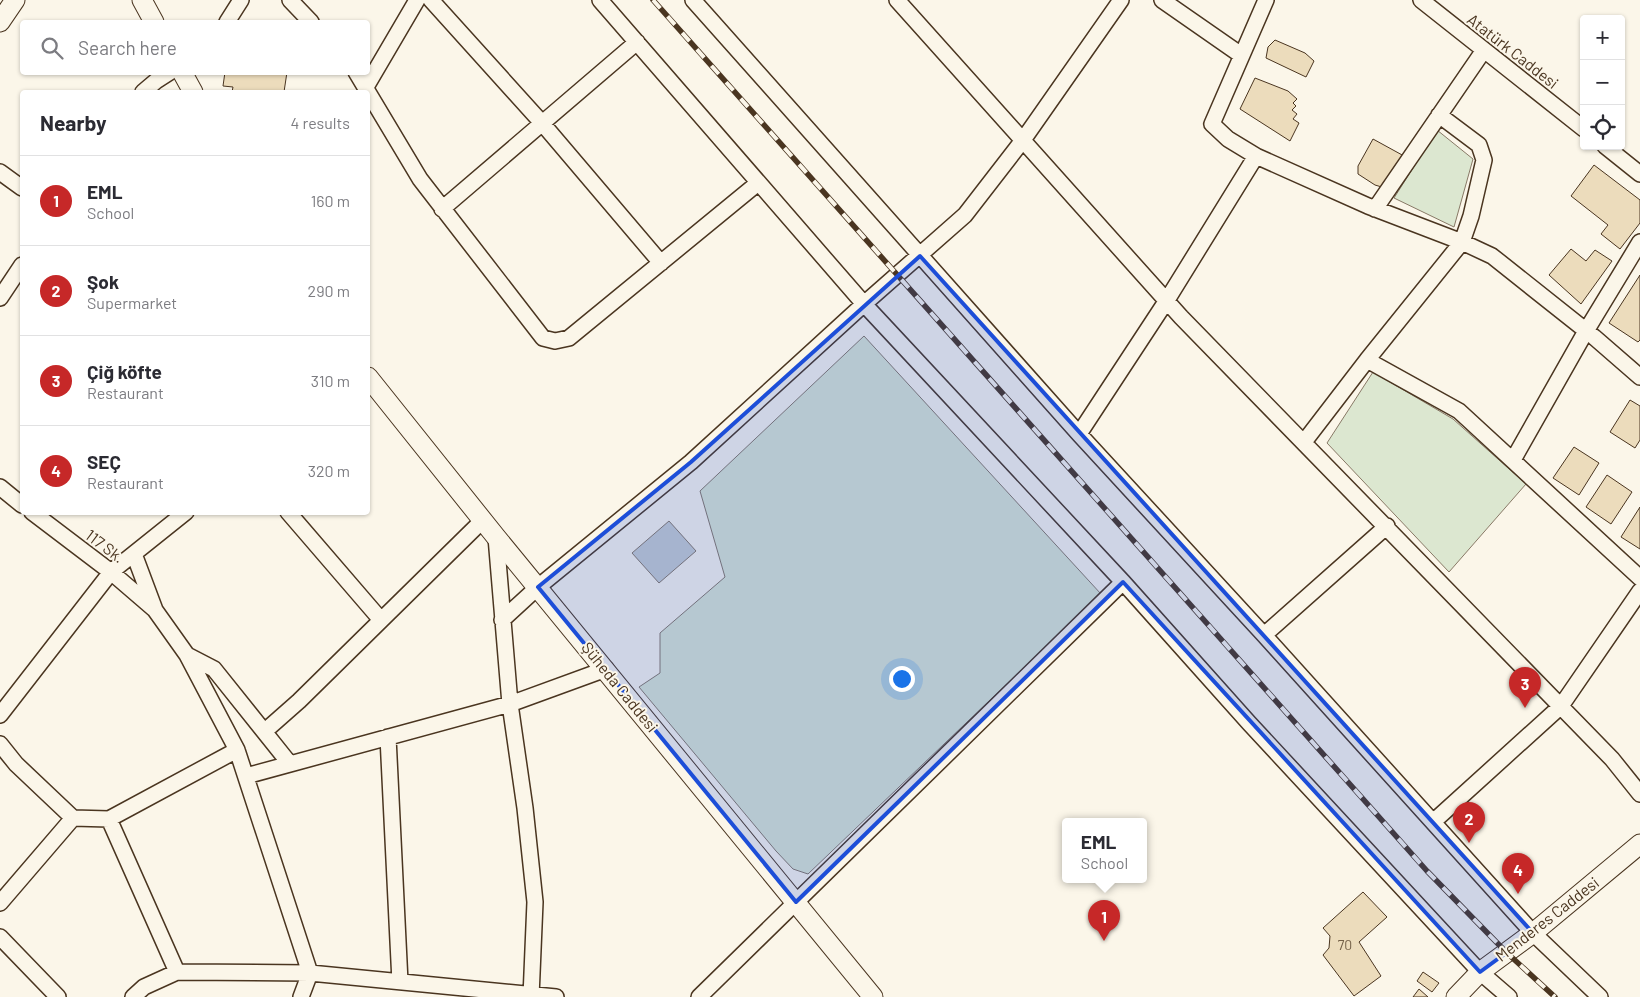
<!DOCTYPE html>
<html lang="en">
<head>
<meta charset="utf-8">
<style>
  :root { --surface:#fff; --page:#f2f2f3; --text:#2b2b33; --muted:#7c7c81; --line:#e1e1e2; --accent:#c62828 }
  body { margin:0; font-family:Barlow,sans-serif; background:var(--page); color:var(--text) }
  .controls { position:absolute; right:15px; top:15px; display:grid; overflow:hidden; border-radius:5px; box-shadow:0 1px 4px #0004 }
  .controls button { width:45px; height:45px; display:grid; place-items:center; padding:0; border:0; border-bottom:1px solid var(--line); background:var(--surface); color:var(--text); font:25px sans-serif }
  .you { position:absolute; left:901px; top:678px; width:18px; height:18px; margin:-12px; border:4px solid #fff; border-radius:50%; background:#1a73e8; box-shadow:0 0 0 8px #1a73e833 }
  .badge { display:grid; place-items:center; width:32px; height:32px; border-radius:50%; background:var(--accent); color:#fff; font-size:16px; font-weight:700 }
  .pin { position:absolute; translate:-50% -41px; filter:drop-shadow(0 1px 2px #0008) }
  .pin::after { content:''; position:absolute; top:26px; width:18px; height:15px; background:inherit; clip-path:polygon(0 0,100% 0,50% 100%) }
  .popup { position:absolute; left:1062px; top:818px; width:85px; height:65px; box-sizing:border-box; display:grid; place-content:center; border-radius:5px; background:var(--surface); filter:drop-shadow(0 1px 4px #0005); font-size:16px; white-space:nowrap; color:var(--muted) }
  .popup b { font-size:19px; color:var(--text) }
  .popup::after { content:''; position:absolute; left:50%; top:100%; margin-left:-10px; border:10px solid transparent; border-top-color:var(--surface) }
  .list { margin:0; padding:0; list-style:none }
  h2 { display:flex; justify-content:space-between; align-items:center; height:65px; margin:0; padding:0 20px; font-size:21px }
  h2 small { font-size:16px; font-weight:400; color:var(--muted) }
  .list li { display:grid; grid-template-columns:32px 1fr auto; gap:15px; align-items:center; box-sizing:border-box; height:90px; padding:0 20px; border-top:1px solid var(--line) }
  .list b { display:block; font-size:19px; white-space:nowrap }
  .list p { margin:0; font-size:16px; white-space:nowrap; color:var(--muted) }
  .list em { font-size:16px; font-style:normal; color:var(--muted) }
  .icon { flex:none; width:28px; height:28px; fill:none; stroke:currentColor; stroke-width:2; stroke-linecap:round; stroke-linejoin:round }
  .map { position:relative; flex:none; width:1640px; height:997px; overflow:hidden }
  .search { position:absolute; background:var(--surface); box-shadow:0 1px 4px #0004; left:20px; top:20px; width:350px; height:55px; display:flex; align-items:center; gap:12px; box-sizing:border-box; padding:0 18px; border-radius:5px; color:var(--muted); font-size:19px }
  .panel { position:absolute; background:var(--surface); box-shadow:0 1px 4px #0004; left:20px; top:90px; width:350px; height:425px; border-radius:5px }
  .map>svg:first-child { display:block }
  .green { fill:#dce7d0; stroke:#887966 }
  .water { fill:#c9cecd; stroke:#887966 }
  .building { fill:#ecdcbc; stroke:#4a3520 }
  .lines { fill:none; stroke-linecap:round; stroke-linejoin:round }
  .minor-casing { stroke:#4a3520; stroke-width:18 }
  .major-casing { stroke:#4a3520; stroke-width:21 }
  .minor { stroke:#fbf6e9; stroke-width:15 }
  .major { stroke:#fbf6e9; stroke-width:19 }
  .rail-casing { stroke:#4a3520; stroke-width:5.5 }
  .rail { stroke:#fbf6e9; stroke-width:4; stroke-dasharray:11; stroke-linecap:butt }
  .marked { fill:#1d4ed8; fill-opacity:0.2; stroke:#1d4ed8; stroke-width:4; stroke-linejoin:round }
  .labels { text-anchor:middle; stroke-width:4; stroke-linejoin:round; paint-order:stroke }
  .number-label { font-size:14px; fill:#725f47 }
  .street-label { font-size:16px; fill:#4a3520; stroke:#fbf6e9 }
</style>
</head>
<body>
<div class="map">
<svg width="1640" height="997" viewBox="0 0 1640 997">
  <rect width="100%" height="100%" fill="#fbf6e9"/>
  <path class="green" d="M1437,130L1473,159L1454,227L1394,198Z
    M864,336L1101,594L808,874L793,869L776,851L639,687L660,673V633L725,577L700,491Z
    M1373,372L1453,419L1526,484L1449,572L1327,443Z"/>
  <path class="water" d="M669,521L696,551L659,583L632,553Z"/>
  <path class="building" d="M1275,40L1305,53L1314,61L1306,77L1266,58L1268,47Z
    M225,72H287L284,92H232L233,87L223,86Z
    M1255,78L1288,91L1297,99L1293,103L1296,106L1292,110L1297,114L1293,119L1299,123L1290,141L1240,109Z
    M1373,139L1404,156L1385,188L1375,185L1358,174V166Z
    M1594,165L1640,200V223L1620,249L1601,234L1608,225L1571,196Z
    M1571,249L1586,261L1595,250L1612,261L1581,304L1549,275Z
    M1640,275V340L1638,342L1609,323Z
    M1630,400L1640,406V440L1635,448L1610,432Z
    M1574,447L1599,463L1579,495L1553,478Z
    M1607,475L1632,492L1611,524L1586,507Z
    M1640,507V549L1621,537Z
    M1363,892L1387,917L1359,942L1381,976L1354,996L1323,955L1329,948L1330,936L1323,928Z
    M1423,972L1439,983L1432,992L1417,981Z
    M1419,989L1428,997H1413Z"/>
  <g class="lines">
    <defs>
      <path id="minor" d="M290,0L311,22
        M431,0L542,123L661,263
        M600,0L864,304L1123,582L1249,723L1480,972L1509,997
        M693,0L1079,434L1264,635L1533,933L1600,997
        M897,0L1181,317L1612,759L1640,794
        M1162,0L1241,55
        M1266,0L1212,124L1228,139L1256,156L1368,206L1462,242L1492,256L1594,337L1640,377
        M1421,0L1584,129
        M227,22L241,0
        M356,72L420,179L543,338L555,341L569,338L758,183
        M366,87L417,0
        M143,92L156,81L170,72
        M1605,146L1640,174
        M0,172L22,188
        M442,209L637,42
        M1375,209L1484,50
        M0,298L22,265
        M1367,360L1459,411L1640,578
        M1079,434L1167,300L1256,156
        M1304,442L1367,360L1462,242L1471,216L1484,160L1479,145L1439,115
        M1513,460L1586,331L1640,242
        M0,487L22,505
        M32,512L111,572L154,609
        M288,512L381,620
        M496,537L510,704L525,808L535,902L531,997
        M134,554L155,610L187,655L237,750L310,973L301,997
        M502,620L538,587L691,462L864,304L965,215L1023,140L1121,0
        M1264,635L1387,526
        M187,655L214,669L290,764
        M0,715L111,572L186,512
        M265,731L299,701L483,520
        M388,737L400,982
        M0,744L16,764L73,818L109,819L237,750
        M246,776L510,704L606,669
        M109,819L177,972
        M1433,822L1561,706L1640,591
        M0,903L73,818
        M0,937L58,997
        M133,997L144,987L177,972L310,973L556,997
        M699,997L1123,582"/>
      <path id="major" d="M142,0L154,22
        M0,22L15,0
        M182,72L193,92
        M368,377L496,537L873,997
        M1456,997L1480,972L1533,933L1640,844"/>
    </defs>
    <use href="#minor" class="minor-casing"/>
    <use href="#major" class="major-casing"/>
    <use href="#minor" class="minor"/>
    <use href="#major" class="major"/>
    <defs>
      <path id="rail" d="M653,0L1427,871L1506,952L1555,997"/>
    </defs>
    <use href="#rail" class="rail-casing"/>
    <use href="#rail" class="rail"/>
  </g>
  <path class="marked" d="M920,256L1533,933L1480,972L1123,582L796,902L538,587L691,462Z"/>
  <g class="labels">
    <g class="number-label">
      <text x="1345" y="950">70</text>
    </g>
    <g class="street-label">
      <text transform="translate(1513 51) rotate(38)" y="6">Atatürk Caddesi</text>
      <text transform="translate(105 546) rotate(37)" y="6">117 Sk.</text>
      <text transform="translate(620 687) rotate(51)" y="6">Şüheda Caddesi</text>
      <text transform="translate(1547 919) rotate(-38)" y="6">Menderes Caddesi</text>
    </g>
  </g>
</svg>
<div class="controls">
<button>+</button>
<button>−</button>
<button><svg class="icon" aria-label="locate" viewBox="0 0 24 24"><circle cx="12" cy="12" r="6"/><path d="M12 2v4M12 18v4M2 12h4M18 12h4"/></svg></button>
</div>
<div class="you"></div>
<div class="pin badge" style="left:1104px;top:941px">1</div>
<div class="popup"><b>EML</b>School</div>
<div class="pin badge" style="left:1469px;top:843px">2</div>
<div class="pin badge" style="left:1525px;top:708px">3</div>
<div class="pin badge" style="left:1518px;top:894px">4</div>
<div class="search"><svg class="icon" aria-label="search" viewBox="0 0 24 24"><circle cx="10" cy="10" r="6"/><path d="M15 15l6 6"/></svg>Search here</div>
<section class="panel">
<h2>Nearby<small>4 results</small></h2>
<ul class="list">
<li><span class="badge">1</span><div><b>EML</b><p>School</p></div><em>160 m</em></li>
<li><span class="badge">2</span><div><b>Şok</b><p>Supermarket</p></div><em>290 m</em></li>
<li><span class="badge">3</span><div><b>Çiğ köfte</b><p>Restaurant</p></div><em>310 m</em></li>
<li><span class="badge">4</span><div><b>SEÇ</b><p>Restaurant</p></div><em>320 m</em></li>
</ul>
</section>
</div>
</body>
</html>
